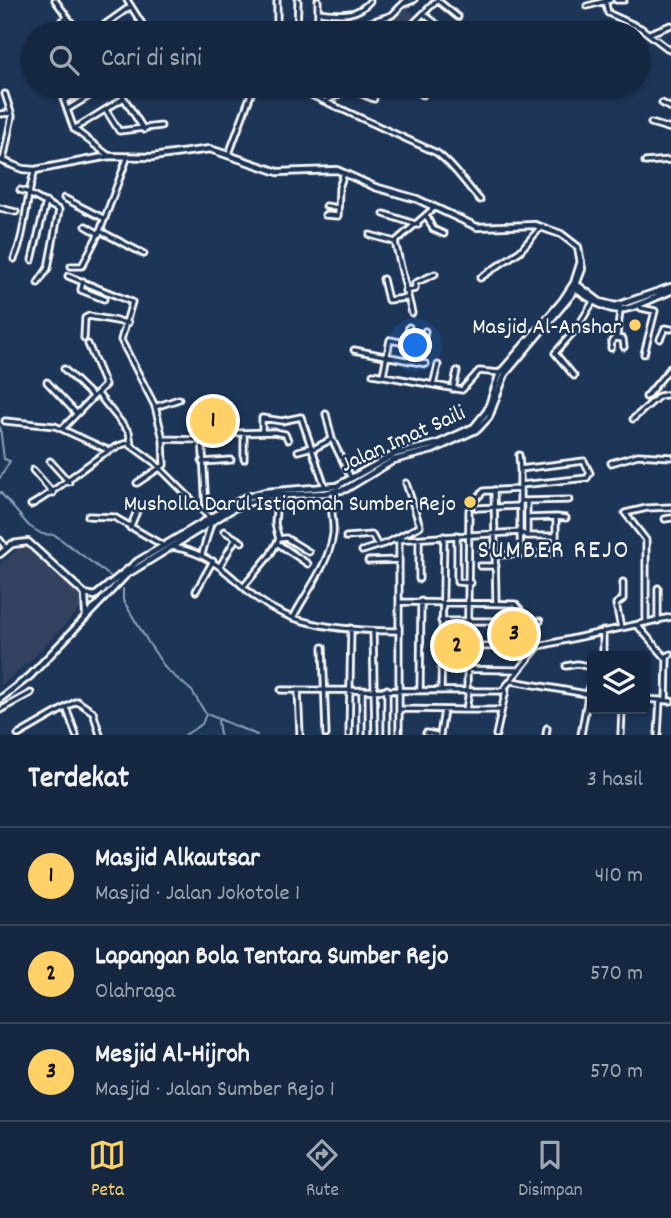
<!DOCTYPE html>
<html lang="id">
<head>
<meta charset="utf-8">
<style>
  :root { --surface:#162841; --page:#1f3048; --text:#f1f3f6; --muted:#9ea6b1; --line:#35445a; --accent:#ffd166 }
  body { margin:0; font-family:Dekko,sans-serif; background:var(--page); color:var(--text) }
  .controls { position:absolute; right:21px; bottom:21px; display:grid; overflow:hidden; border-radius:7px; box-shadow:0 2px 5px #0004 }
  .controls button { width:63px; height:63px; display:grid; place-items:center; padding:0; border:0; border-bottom:2px solid var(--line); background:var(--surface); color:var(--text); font:35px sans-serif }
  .you { position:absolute; left:416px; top:346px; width:24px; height:24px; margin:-18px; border:5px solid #fff; border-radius:50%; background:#1a73e8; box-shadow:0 0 0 10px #1a73e833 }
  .badge { display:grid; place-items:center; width:46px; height:46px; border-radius:50%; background:var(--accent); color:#111; font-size:23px; font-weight:700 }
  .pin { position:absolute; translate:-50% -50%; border:4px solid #fff; box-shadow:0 2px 7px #0006 }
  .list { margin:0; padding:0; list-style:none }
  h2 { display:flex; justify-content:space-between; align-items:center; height:91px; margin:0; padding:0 28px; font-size:30px }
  h2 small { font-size:23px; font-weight:400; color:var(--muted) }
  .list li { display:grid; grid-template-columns:46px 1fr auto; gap:21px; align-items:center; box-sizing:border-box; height:98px; padding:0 28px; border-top:2px solid var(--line) }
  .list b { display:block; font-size:26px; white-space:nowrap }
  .list p { margin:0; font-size:23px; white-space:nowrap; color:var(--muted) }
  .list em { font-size:23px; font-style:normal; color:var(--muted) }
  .icon { flex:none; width:38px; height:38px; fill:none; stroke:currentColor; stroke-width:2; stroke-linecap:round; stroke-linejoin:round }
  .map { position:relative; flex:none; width:671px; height:735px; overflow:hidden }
  .search { position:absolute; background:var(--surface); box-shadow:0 2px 5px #0004; left:21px; right:21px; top:21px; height:77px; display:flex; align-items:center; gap:18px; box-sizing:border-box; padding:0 24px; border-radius:38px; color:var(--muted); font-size:26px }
  .sheet { height:385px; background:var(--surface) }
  nav { display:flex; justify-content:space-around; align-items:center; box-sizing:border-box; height:98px; border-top:2px solid var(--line); background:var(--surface); font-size:19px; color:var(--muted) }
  nav a { display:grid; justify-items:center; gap:4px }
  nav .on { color:var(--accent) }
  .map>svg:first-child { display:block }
  .built { fill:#33425e }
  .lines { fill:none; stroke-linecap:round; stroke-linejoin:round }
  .stream { stroke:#8fa4b9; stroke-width:2 }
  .street-casing { stroke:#fff; stroke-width:9 }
  .secondary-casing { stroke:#fff; stroke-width:10 }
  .street { stroke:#1d3557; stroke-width:3.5 }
  .secondary { stroke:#1d3557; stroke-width:4.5 }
  .poi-dot { fill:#ffd166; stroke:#1d3557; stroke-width:2.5 }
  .labels { text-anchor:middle; stroke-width:5; stroke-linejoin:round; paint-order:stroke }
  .poi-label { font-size:23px; fill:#fff; stroke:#1d3557; text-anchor:end }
  .street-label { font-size:23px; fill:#fff; stroke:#1d3557 }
  .quarter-label { font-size:26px; letter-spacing:2px; fill:#fff; stroke:#1d3557 }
</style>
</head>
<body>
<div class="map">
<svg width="671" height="735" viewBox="0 0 671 735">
  <rect width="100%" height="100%" fill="#1d3557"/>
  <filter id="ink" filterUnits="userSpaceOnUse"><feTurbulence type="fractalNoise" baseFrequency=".0143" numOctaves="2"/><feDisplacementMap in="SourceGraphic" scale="14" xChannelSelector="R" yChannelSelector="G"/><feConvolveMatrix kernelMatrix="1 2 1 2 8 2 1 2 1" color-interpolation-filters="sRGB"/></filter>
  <g filter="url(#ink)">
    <path class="built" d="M407,8L434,33L354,31L394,18Z
      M24,544L31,545L85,596L84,605L31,660L0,686V564Z"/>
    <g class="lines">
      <path class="stream" d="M0,427L4,459L10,461L0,478
        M0,492L29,526L42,534L55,535L110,576
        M123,589V600L148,642L166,669L192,691L206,714L202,724L185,735
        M207,714L257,735
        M218,721L220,735"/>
      <defs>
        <path id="street" d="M55,0L79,33
          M127,0L144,27L154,33
          M318,0V12C338,14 356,18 370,1
          M605,0L608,13L641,28L671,51
          M616,0H624
          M404,4L414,0
          M587,6L610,0
          M425,15L448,33
          M277,31V0
          M49,32L67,17
          M297,32L298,0
          M93,33L131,6
          M136,33L144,27
          M261,33L262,30L313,33
          M317,33L318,12
          M338,33L392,15L407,0
          M404,33L437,0L458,17
          M650,33L671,25
          M291,86L437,153C455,166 465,184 480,200
          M352,86L357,92L374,99
          M410,86L423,95
          M59,89L64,86
          M124,98L144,130
          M326,101L353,87
          M662,103L671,108
          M68,109L106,86
          M106,110L119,131L161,126
          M0,114L11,113
          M651,123L671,129
          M74,129L64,101L88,86
          M229,154L254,86
          M109,156L74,129L124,98L115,86
          M128,156L100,231L144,254
          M3,161L12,116L5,94
          M645,162L671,160
          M20,190L27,192
          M29,194L59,210L48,268L38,283
          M64,198L105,219
          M326,206L338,208
          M0,208L16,212
          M384,214L418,225
          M325,215L338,216L339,188L344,173
          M427,217L433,229L444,234
          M86,226L99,234
          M370,235L395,242L434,208
          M395,242L412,313
          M14,259C27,230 25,198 35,170
          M32,260L46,202
          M71,266H82L100,231
          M68,276L132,302L121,340L155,406L163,439L202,440
          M480,278L520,251L541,227
          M383,279L388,300L406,298
          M83,281L81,290L104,299
          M405,291L415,289V283L435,274
          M639,304L641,308L655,311L644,354
          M84,338L85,318L89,316L128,323
          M616,338L623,339L624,347
          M660,339L665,328L671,329
          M406,343L409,327
          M88,344L105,385L97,393
          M422,346L425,331
          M611,348L612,341L617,336L620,311
          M354,350L426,364
          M64,369L93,397
          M373,374L462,390L479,371L500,373
          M383,375L390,340L426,347
          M574,376L555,353L577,328L593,302
          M47,382L76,413
          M433,385L438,365
          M453,389L457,371
          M646,397L671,367
          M155,407L179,399
          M326,414L332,439
          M633,419L659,396L671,394
          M5,421L55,426L110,451
          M62,429L97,393L129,432L131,444
          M262,432V418L282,421L301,417L325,487
          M202,434V415L213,410
          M313,449L332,439L351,478
          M298,451L312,447
          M519,455L520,469
          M244,459V433
          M50,461L69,482
          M202,462L231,460
          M611,463L638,455L671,457
          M33,470L53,493
          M137,483L164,465L163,439
          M494,490L496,602
          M476,499L484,491L520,489
          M521,501L569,500
          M31,505C59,491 103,447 128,443L154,462L211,519
          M477,508L520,506
          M206,511L202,434L274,432L285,434L288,440
          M88,516L114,517L164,546
          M556,517L566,518
          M665,519L671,518
          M130,528L140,504
          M224,531L242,542
          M457,535V582L471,583
          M527,536V501
          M346,537L372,535L378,546
          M279,539L286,538L309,552
          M0,540L6,548
          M393,540L520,532V469L584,461L590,473L587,478L520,485
          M399,541V735
          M277,543L308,564
          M172,547C228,556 237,593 281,613C315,629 362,631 398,631
          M362,551L387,543L420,526L406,483
          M482,551L496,550
          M202,554L211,523
          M521,554L520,532L527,536H556V517L527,518
          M496,555L554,553L556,536
          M368,561L399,560
          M220,566L235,540
          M480,566H496
          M419,579V539
          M244,586L270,555L279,539L275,524L277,496
          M658,588V621
          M196,591L213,561
          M399,602L515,604L520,609L521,647
          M294,616C307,591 329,564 333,534C334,524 331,511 331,500
          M441,621H540
          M646,623V540L625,513L647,508L671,507
          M637,625L665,657L671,654
          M621,628L616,604L623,599V582
          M373,631L375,735
          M323,647L326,735
          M468,647L536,646
          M603,656V631
          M566,666L577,664L592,667
          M441,669L518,670
          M512,681L592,695
          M387,689V735
          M281,690L502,691L539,646L671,617
          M298,690L300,735
          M362,690V735
          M420,690L421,601
          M441,691L444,536
          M467,691L469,510
          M645,699L671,701
          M666,701L667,658
          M66,707L76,735
          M399,709L466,710L469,691
          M0,710L31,693
          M466,710H501
          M426,733L436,735
          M18,735L77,701L93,712L100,735
          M349,735L351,628
          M440,735L444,710
          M496,735L506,690
          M546,735L547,728
          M581,735L592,673
          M621,735L622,709
          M658,735L660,700"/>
        <path id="secondary" d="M0,160L23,169L35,170L109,156L152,157L210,149L278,172L337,170L375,187L417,199L477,227L535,225L561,234L578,247L582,269L573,293L505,374L489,417L478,429L433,450L394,460L346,489L325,493L267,496L234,508L126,575L30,676L0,699
          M575,283L600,302L616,306L671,287
          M574,288C621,321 621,311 671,291
          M0,554L12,544L28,542L85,594L95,596L138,561L244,498L265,492L337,486L395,454L437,444L474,427L487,411L500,373L562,301L574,283L581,261
          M85,595L86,617"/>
      </defs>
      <use href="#street" class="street-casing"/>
      <use href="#secondary" class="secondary-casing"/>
      <use href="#street" class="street"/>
      <use href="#secondary" class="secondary"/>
    </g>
  </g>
  <g class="poi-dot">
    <circle cx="635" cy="325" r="7"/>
    <circle cx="470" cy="502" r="7"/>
  </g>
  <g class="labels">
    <g class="poi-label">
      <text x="621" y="333">Masjid Al-Anshar</text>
      <text x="456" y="510">Musholla Darul Istiqomah Sumber Rejo</text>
    </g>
    <g class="street-label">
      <text transform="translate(402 437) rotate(-24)" y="8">Jalan Imat Saili</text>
    </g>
    <g class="quarter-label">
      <text x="554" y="557">SUMBER REJO</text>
    </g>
  </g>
</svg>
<div class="controls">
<button><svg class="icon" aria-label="layers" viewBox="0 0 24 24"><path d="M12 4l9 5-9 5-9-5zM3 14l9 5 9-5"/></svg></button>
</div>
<div class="you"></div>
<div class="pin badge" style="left:213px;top:421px">1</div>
<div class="pin badge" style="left:457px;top:646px">2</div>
<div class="pin badge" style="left:514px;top:634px">3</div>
<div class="search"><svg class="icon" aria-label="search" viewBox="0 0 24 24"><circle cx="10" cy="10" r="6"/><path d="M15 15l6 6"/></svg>Cari di sini</div>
</div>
<section class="sheet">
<h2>Terdekat<small>3 hasil</small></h2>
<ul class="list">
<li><span class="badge">1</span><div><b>Masjid Alkautsar</b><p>Masjid · Jalan Jokotole 1</p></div><em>410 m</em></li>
<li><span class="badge">2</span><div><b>Lapangan Bola Tentara Sumber Rejo</b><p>Olahraga</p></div><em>570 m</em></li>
<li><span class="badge">3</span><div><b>Mesjid Al-Hijroh</b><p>Masjid · Jalan Sumber Rejo 1</p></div><em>570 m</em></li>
</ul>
</section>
<nav>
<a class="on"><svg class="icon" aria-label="map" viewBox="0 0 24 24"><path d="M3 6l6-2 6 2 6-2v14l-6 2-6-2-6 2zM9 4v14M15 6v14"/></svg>Peta</a>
<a><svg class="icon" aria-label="directions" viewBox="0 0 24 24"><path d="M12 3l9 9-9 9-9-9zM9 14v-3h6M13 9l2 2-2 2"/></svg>Rute</a>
<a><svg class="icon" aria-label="saved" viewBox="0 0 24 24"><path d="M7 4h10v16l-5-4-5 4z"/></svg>Disimpan</a>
</nav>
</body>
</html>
